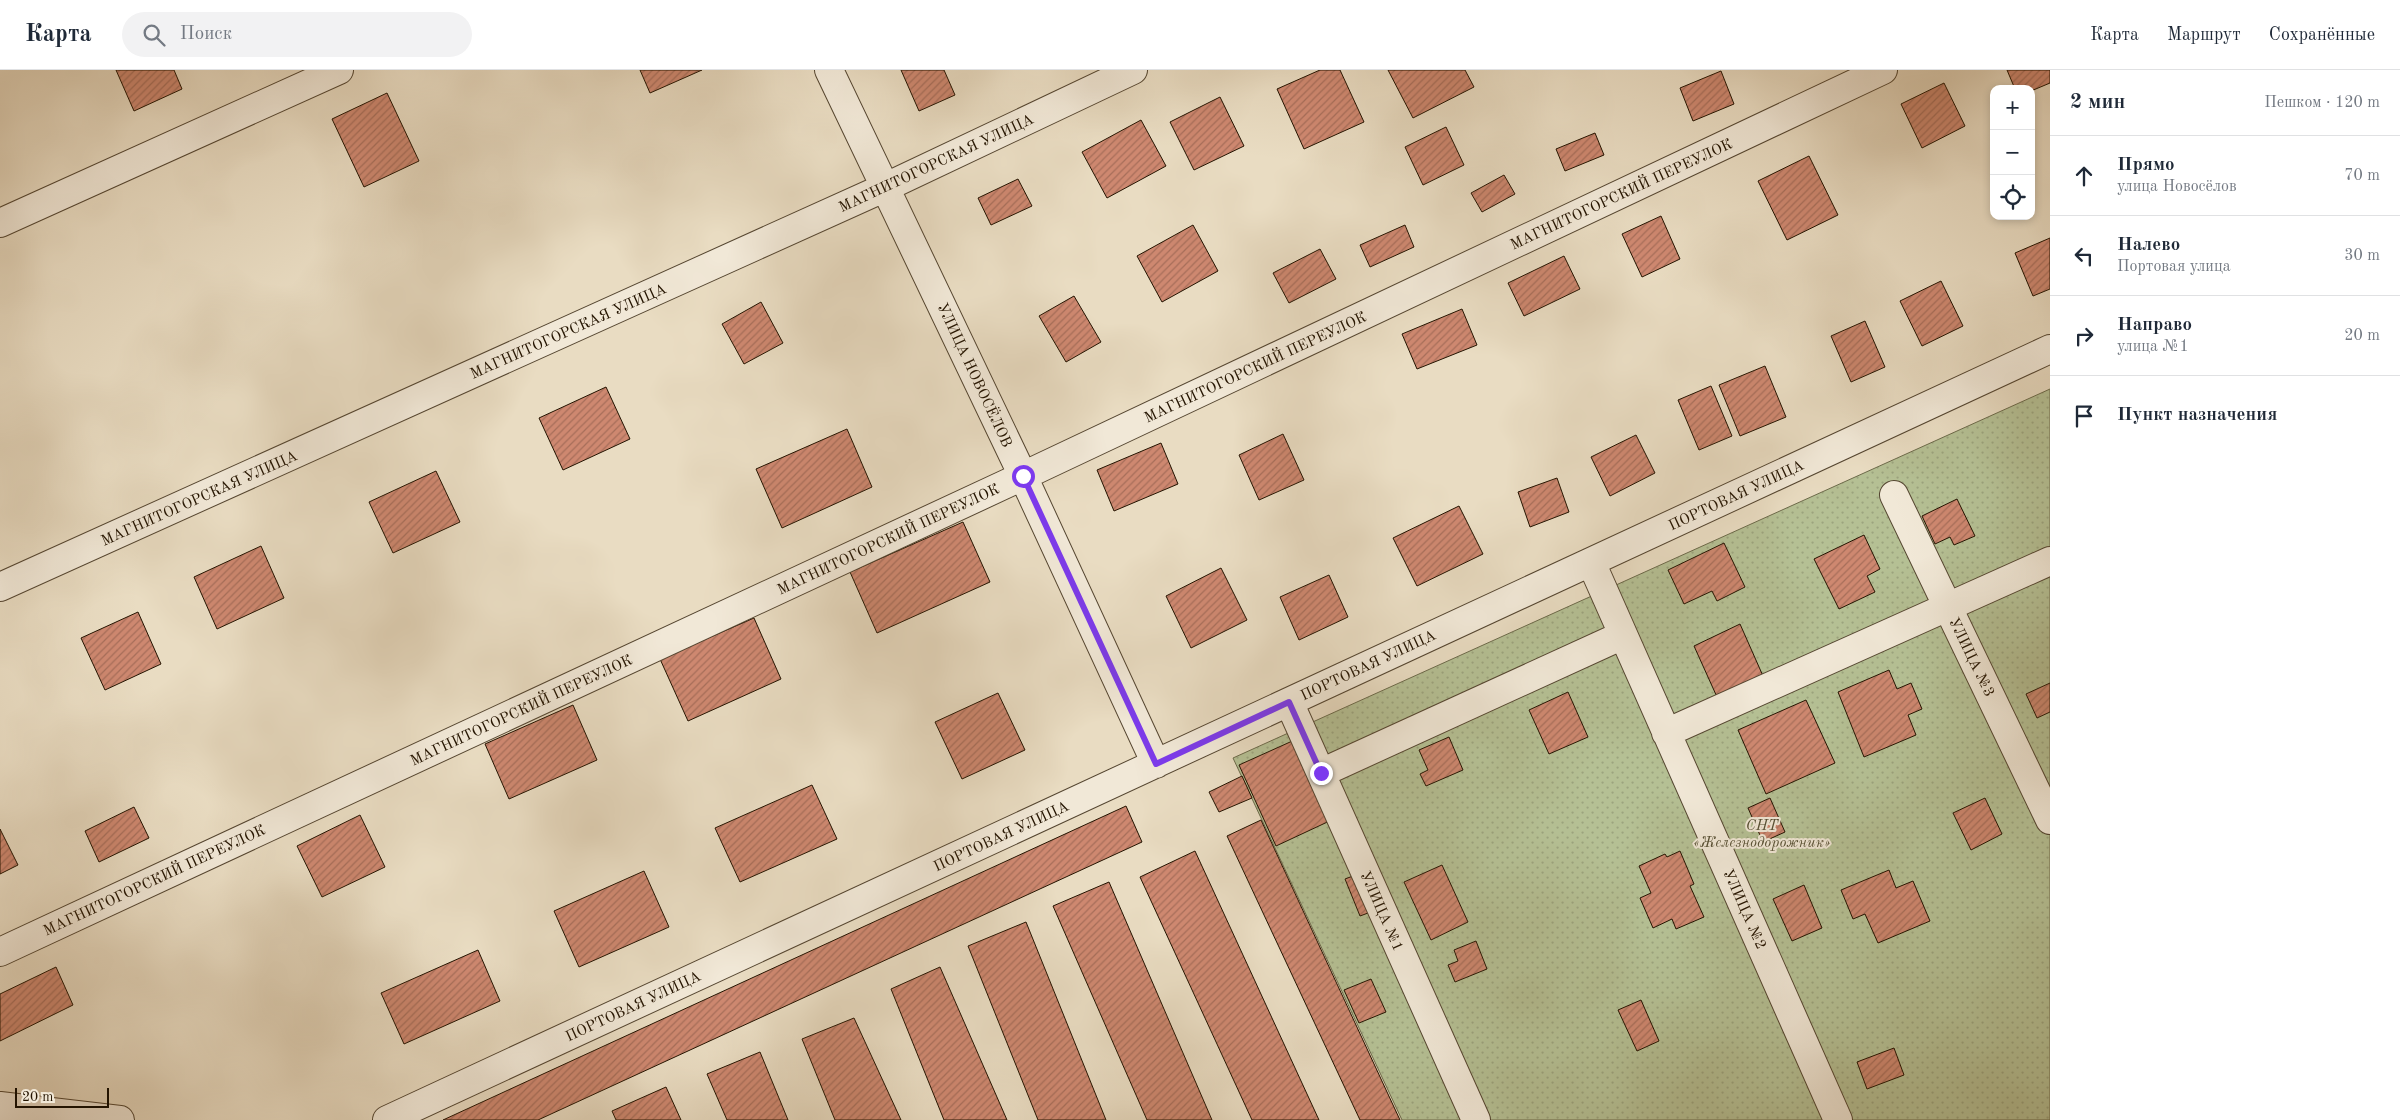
<!DOCTYPE html>
<html lang="ru">
<head>
<meta charset="utf-8">
<style>
  :root { --surface:#fff; --page:#f2f2f3; --text:#1f2937; --muted:#747a83; --line:#e0e1e3 }
  body { margin:0; font-family:"Old Standard TT",serif; background:var(--page); color:var(--text) }
  .controls { position:absolute; right:15px; top:15px; display:grid; overflow:hidden; border-radius:10px; box-shadow:0 2px 8px #0003 }
  .controls button { width:45px; height:45px; display:grid; place-items:center; padding:0; border:0; border-bottom:1px solid var(--line); background:var(--surface); color:var(--text); font:25px sans-serif }
  .scale { position:absolute; left:15px; bottom:12px; width:94px; box-sizing:border-box; padding-left:5px; border:2px solid #241401; border-top:0; font-size:14px; line-height:18px; white-space:nowrap; color:#241401; -webkit-text-stroke:4px #f1e8d7; paint-order:stroke }
  .stop { position:absolute; width:15px; height:15px; margin:-11px; border:4px solid #7c3aed; border-radius:50%; background:#fff }
  .stop.end { background:#7c3aed; border-color:#fff; box-shadow:0 1px 5px #0008 }
  .list { margin:0; padding:0; list-style:none }
  h2 { display:flex; justify-content:space-between; align-items:center; height:65px; margin:0; padding:0 20px; font-size:21px }
  h2 small { font-size:16px; font-weight:400; color:var(--muted) }
  .list li { display:grid; grid-template-columns:32px 1fr auto; gap:15px; align-items:center; box-sizing:border-box; height:80px; padding:0 20px; border-top:1px solid var(--line) }
  .list b { display:block; font-size:19px; white-space:nowrap }
  .list p { margin:0; font-size:16px; white-space:nowrap; color:var(--muted) }
  .list em { font-size:16px; font-style:normal; color:var(--muted) }
  .icon { flex:none; width:28px; height:28px; fill:none; stroke:currentColor; stroke-width:2; stroke-linecap:round; stroke-linejoin:round }
  .map { position:relative; flex:none; width:2050px; height:1050px; overflow:hidden }
  header { display:flex; align-items:center; gap:30px; box-sizing:border-box; height:70px; padding:0 25px; background:var(--surface); border-bottom:1px solid var(--line) }
  header strong { font-size:24px }
  nav { display:flex; gap:28px; margin-inline-start:auto; font-size:18px }
  .search { width:350px; height:45px; background:var(--page); display:flex; align-items:center; gap:12px; box-sizing:border-box; padding:0 18px; border-radius:28px; color:var(--muted); font-size:19px }
  main { display:flex }
  aside { flex:1; background:var(--surface) }
  .map>svg:first-child { display:block }
  .grass { fill:url(#grass-dots); stroke:#6c6a4a }
  .building { fill:url(#building-hatch); stroke:#241401 }
  .lines { fill:none; stroke-linecap:round; stroke-linejoin:round }
  .minor-casing { stroke:#554631; stroke-width:30 }
  .minor { stroke:#f1e8d7; stroke-width:28 }
  .route { stroke:#7c3aed; stroke-width:6 }
  .labels { text-anchor:middle; stroke-width:4; stroke-linejoin:round; paint-order:stroke }
  .street-label { font-size:15px; fill:#241401; stroke:#f1e8d7 }
  .park-label { font-size:15px; font-style:italic; fill:#575034; stroke:#f1e8d7 }
</style>
</head>
<body>
<header>
<strong>Карта</strong>
<div class="search"><svg class="icon" aria-label="search" viewBox="0 0 24 24"><circle cx="10" cy="10" r="6"/><path d="M15 15l6 6"/></svg>Поиск</div>
<nav><a>Карта</a><a>Маршрут</a><a>Сохранённые</a></nav>
</header>
<main>
<div class="map">
<svg width="2050" height="1050" viewBox="0 0 2050 1050">
  <defs>
    <pattern id="grass-dots" width="8" height="8" patternUnits="userSpaceOnUse" patternTransform="scale(1.25)"><rect width="8" height="8" fill="#b5c094"/><path d="M2 2h.1M6 6h.1" fill="none" stroke="#9ca47e" stroke-width="1.8" stroke-linecap="round"/></pattern>
    <pattern id="building-hatch" width="6" height="6" patternUnits="userSpaceOnUse" patternTransform="scale(1.25)"><rect width="6" height="6" fill="#ce8870"/><path d="M-1 1l2-2M0 6l6-6M5 7l2-2" fill="none" stroke="#a76e5a"/></pattern>
  </defs>
  <rect width="100%" height="100%" fill="#e9dcc2"/>
  <filter id="stains"><feTurbulence type="fractalNoise" baseFrequency=".004" numOctaves="4"/><feColorMatrix values="0 0 0 0 .2 0 0 0 0 .09 0 0 0 0 .02 0 0 0 .5 -.17"/></filter>
  <radialGradient id="worn" r=".72"><stop offset=".6" stop-color="#630" stop-opacity="0"/><stop offset="1" stop-color="#630" stop-opacity=".3"/></radialGradient>
  <path class="grass" d="M2050,319V1050H1402L1233,688Z"/>
  <path class="building" d="M116,0H174L182,19L134,41Z
    M640,0H702L650,23Z
    M901,0H944L955,25L919,41Z
    M1320,0H1340L1364,52L1304,79L1277,19Z
    M1388,0H1465L1474,17L1413,48Z
    M2007,0H2050V13L2031,21V19H2015Z
    M1721,1L1734,34L1693,51L1680,18Z
    M1944,13L1965,56L1922,78L1901,34Z
    M387,23L419,91L364,117L332,49Z
    M1220,27L1244,76L1194,100L1170,52Z
    M1141,50L1166,96L1107,128L1082,82Z
    M1446,57L1464,95L1423,115L1405,77Z
    M1595,63L1604,85L1565,101L1556,79Z
    M1809,86L1838,145L1787,170L1758,111Z
    M1504,105L1515,124L1482,142L1471,123Z
    M1018,109L1032,136L991,155L978,128Z
    M1661,146L1680,189L1642,207L1622,164Z
    M1193,155L1218,201L1162,232L1137,186Z
    M1405,155L1414,177L1370,197L1360,175Z
    M2050,168V219L2033,226L2015,183Z
    M1320,179L1336,209L1289,233L1273,203Z
    M1564,186L1580,219L1524,246L1508,213Z
    M1941,211L1963,256L1922,276L1900,231Z
    M1074,226L1101,272L1066,292L1039,246Z
    M761,232L783,273L744,294L722,254Z
    M1462,239L1477,275L1417,299L1402,264Z
    M1865,251L1885,297L1851,312L1831,266Z
    M1765,296L1786,347L1740,366L1719,315Z
    M1711,316L1732,366L1699,380L1678,330Z
    M606,317L630,369L563,400L539,348Z
    M847,359L872,417L782,458L756,399Z
    M1283,364L1304,410L1259,430L1239,385Z
    M1636,365L1655,403L1610,426L1591,387Z
    M1161,373L1178,414L1114,441L1097,400Z
    M436,401L460,452L393,483L369,432Z
    M1557,408L1569,442L1530,457L1518,422Z
    M1957,429L1975,466L1954,475L1950,467L1935,474L1922,446Z
    M1459,436L1483,484L1417,516L1393,468Z
    M963,452L990,512L877,563L850,502Z
    M1864,465L1880,499L1867,506L1875,522L1839,539L1814,489Z
    M1724,473L1745,517L1717,531L1712,521L1684,534L1668,500Z
    M261,476L284,528L217,559L194,507Z
    M1221,498L1247,550L1191,578L1166,526Z
    M1329,505L1348,547L1299,570L1280,527Z
    M138,542L161,594L105,620L81,568Z
    M754,548L781,609L688,651L660,589Z
    M1740,554L1763,606L1717,627L1694,576Z
    M1889,600L1897,619L1911,613L1922,639L1908,645L1916,665L1864,687L1838,622Z
    M2050,613V642L2037,648L2026,624Z
    M1568,622L1588,667L1549,684L1529,640Z
    M998,623L1025,680L962,709L935,652Z
    M1806,630L1835,693L1766,724L1738,660Z
    M573,635L597,690L509,729L485,674Z
    M1449,667L1463,700L1426,716L1420,704L1428,700L1419,680Z
    M1299,668L1336,748L1276,776L1239,695Z
    M1242,706L1252,728L1219,742L1209,722Z
    M812,715L837,769L740,812L715,758Z
    M1770,728L1785,762L1763,772L1748,738Z
    M1985,728L2002,764L1971,780L1953,743Z
    M1126,736L1142,772L538,1050H443Z
    M134,737L149,768L99,792L85,761Z
    M360,745L385,797L322,827L297,776Z
    M1261,750L1400,1050H1360L1227,766Z
    M0,759L18,795L0,804Z
    M1195,781L1319,1050H1252L1140,807Z
    M1680,781L1694,814L1690,816L1704,847L1676,859L1672,849L1653,858L1640,828L1651,823L1639,796L1665,784L1667,787Z
    M1442,795L1468,852L1431,870L1404,812Z
    M1889,800L1896,818L1913,811L1930,851L1878,873L1865,844L1853,849L1841,820Z
    M644,801L669,857L579,897L554,841Z
    M1361,803L1376,840L1360,846L1345,809Z
    M1109,812L1212,1050H1147L1053,836Z
    M1804,815L1822,858L1792,871L1773,829Z
    M1026,852L1106,1050H1038L968,876Z
    M1476,871L1487,899L1455,912L1448,895L1458,891L1454,880Z
    M478,880L500,931L404,974L381,923Z
    M56,897L73,935L0,971V924Z
    M940,897L1007,1050H944L891,919Z
    M1371,909L1386,942L1359,953L1344,920Z
    M1641,930L1659,971L1637,981L1618,940Z
    M854,948L901,1050H835L802,969Z
    M1894,978L1904,1005L1867,1019L1857,992Z
    M760,982L788,1050H727L707,1004Z
    M666,1017L681,1050H616L612,1041Z"/>
  <g class="lines">
    <defs>
      <path id="minor" d="M829,0L1023,406L1156,694
        M0,153L339,0
        M1894,425L2050,750
        M1591,492L1838,1050
        M0,517L886,117L1133,0
        M1289,632L1476,1050
        M1666,663L2050,491
        M1321,703L1623,565
        M0,882L1023,406L1883,0
        M0,1036L120,1050
        M387,1050L2050,279"/>
    </defs>
    <use href="#minor" class="minor-casing"/>
    <use href="#minor" class="minor"/>
  </g>
  <g class="lines">
    <path class="route" d="M1023,406L1156,694L1289,632L1321,703"/>
  </g>
  <g class="labels">
    <g class="street-label">
      <text transform="translate(936 93) rotate(-25)" y="5">МАГНИТОГОРСКАЯ УЛИЦА</text>
      <text transform="translate(1621 124) rotate(-25)" y="5">МАГНИТОГОРСКИЙ ПЕРЕУЛОК</text>
      <text transform="translate(568 261) rotate(-24)" y="5">МАГНИТОГОРСКАЯ УЛИЦА</text>
      <text transform="translate(1255 297) rotate(-25)" y="5">МАГНИТОГОРСКИЙ ПЕРЕУЛОК</text>
      <text transform="translate(975 305) rotate(65)" y="5">УЛИЦА НОВОСЁЛОВ</text>
      <text transform="translate(1736 425) rotate(-25)" y="5">ПОРТОВАЯ УЛИЦА</text>
      <text transform="translate(199 428) rotate(-24)" y="5">МАГНИТОГОРСКАЯ УЛИЦА</text>
      <text transform="translate(888 469) rotate(-25)" y="5">МАГНИТОГОРСКИЙ ПЕРЕУЛОК</text>
      <text transform="translate(1972 587) rotate(64)" y="5">УЛИЦА №3</text>
      <text transform="translate(1368 595) rotate(-25)" y="5">ПОРТОВАЯ УЛИЦА</text>
      <text transform="translate(521 640) rotate(-25)" y="5">МАГНИТОГОРСКИЙ ПЕРЕУЛОК</text>
      <text transform="translate(1001 766) rotate(-25)" y="5">ПОРТОВАЯ УЛИЦА</text>
      <text transform="translate(154 810) rotate(-25)" y="5">МАГНИТОГОРСКИЙ ПЕРЕУЛОК</text>
      <text transform="translate(1745 839) rotate(66)" y="5">УЛИЦА №2</text>
      <text transform="translate(1382 841) rotate(66)" y="5">УЛИЦА №1</text>
      <text transform="translate(633 936) rotate(-25)" y="5">ПОРТОВАЯ УЛИЦА</text>
    </g>
    <g class="park-label">
      <text x="1762" y="760">СНТ<tspan x="1762" dy="17">«Железнодорожник»</tspan></text>
    </g>
  </g>
  <rect width="100%" height="100%" filter="url(#stains)"/>
  <rect width="100%" height="100%" fill="url(#worn)"/>
</svg>
<div class="controls">
<button>+</button>
<button>−</button>
<button><svg class="icon" aria-label="locate" viewBox="0 0 24 24"><circle cx="12" cy="12" r="6"/><path d="M12 2v4M12 18v4M2 12h4M18 12h4"/></svg></button>
</div>
<div class="scale">20 m</div>
<div class="stop" style="left:1023px;top:406px"></div>
<div class="stop end" style="left:1321px;top:703px"></div>
</div>
<aside>
<h2>2 мин<small>Пешком · 120 m</small></h2>
<ul class="list">
<li><svg class="icon" aria-label="ahead" viewBox="0 0 24 24"><path d="M12 20V5M6 11l6-6 6 6"/></svg><div><b>Прямо</b><p>улица Новосёлов</p></div><em>70 m</em></li>
<li><svg class="icon" aria-label="left" viewBox="0 0 24 24"><path d="M17 20v-9H6M10 6l-5 5 5 5"/></svg><div><b>Налево</b><p>Портовая улица</p></div><em>30 m</em></li>
<li><svg class="icon" aria-label="right" viewBox="0 0 24 24"><path d="M7 20v-9h11M14 6l5 5-5 5"/></svg><div><b>Направо</b><p>улица №1</p></div><em>20 m</em></li>
<li><svg class="icon" aria-label="arrive" viewBox="0 0 24 24"><path d="M6 21V4h12l-3 4 3 4H6"/></svg><div><b>Пункт назначения</b></div></li>
</ul>
</aside>
</main>
</body>
</html>
